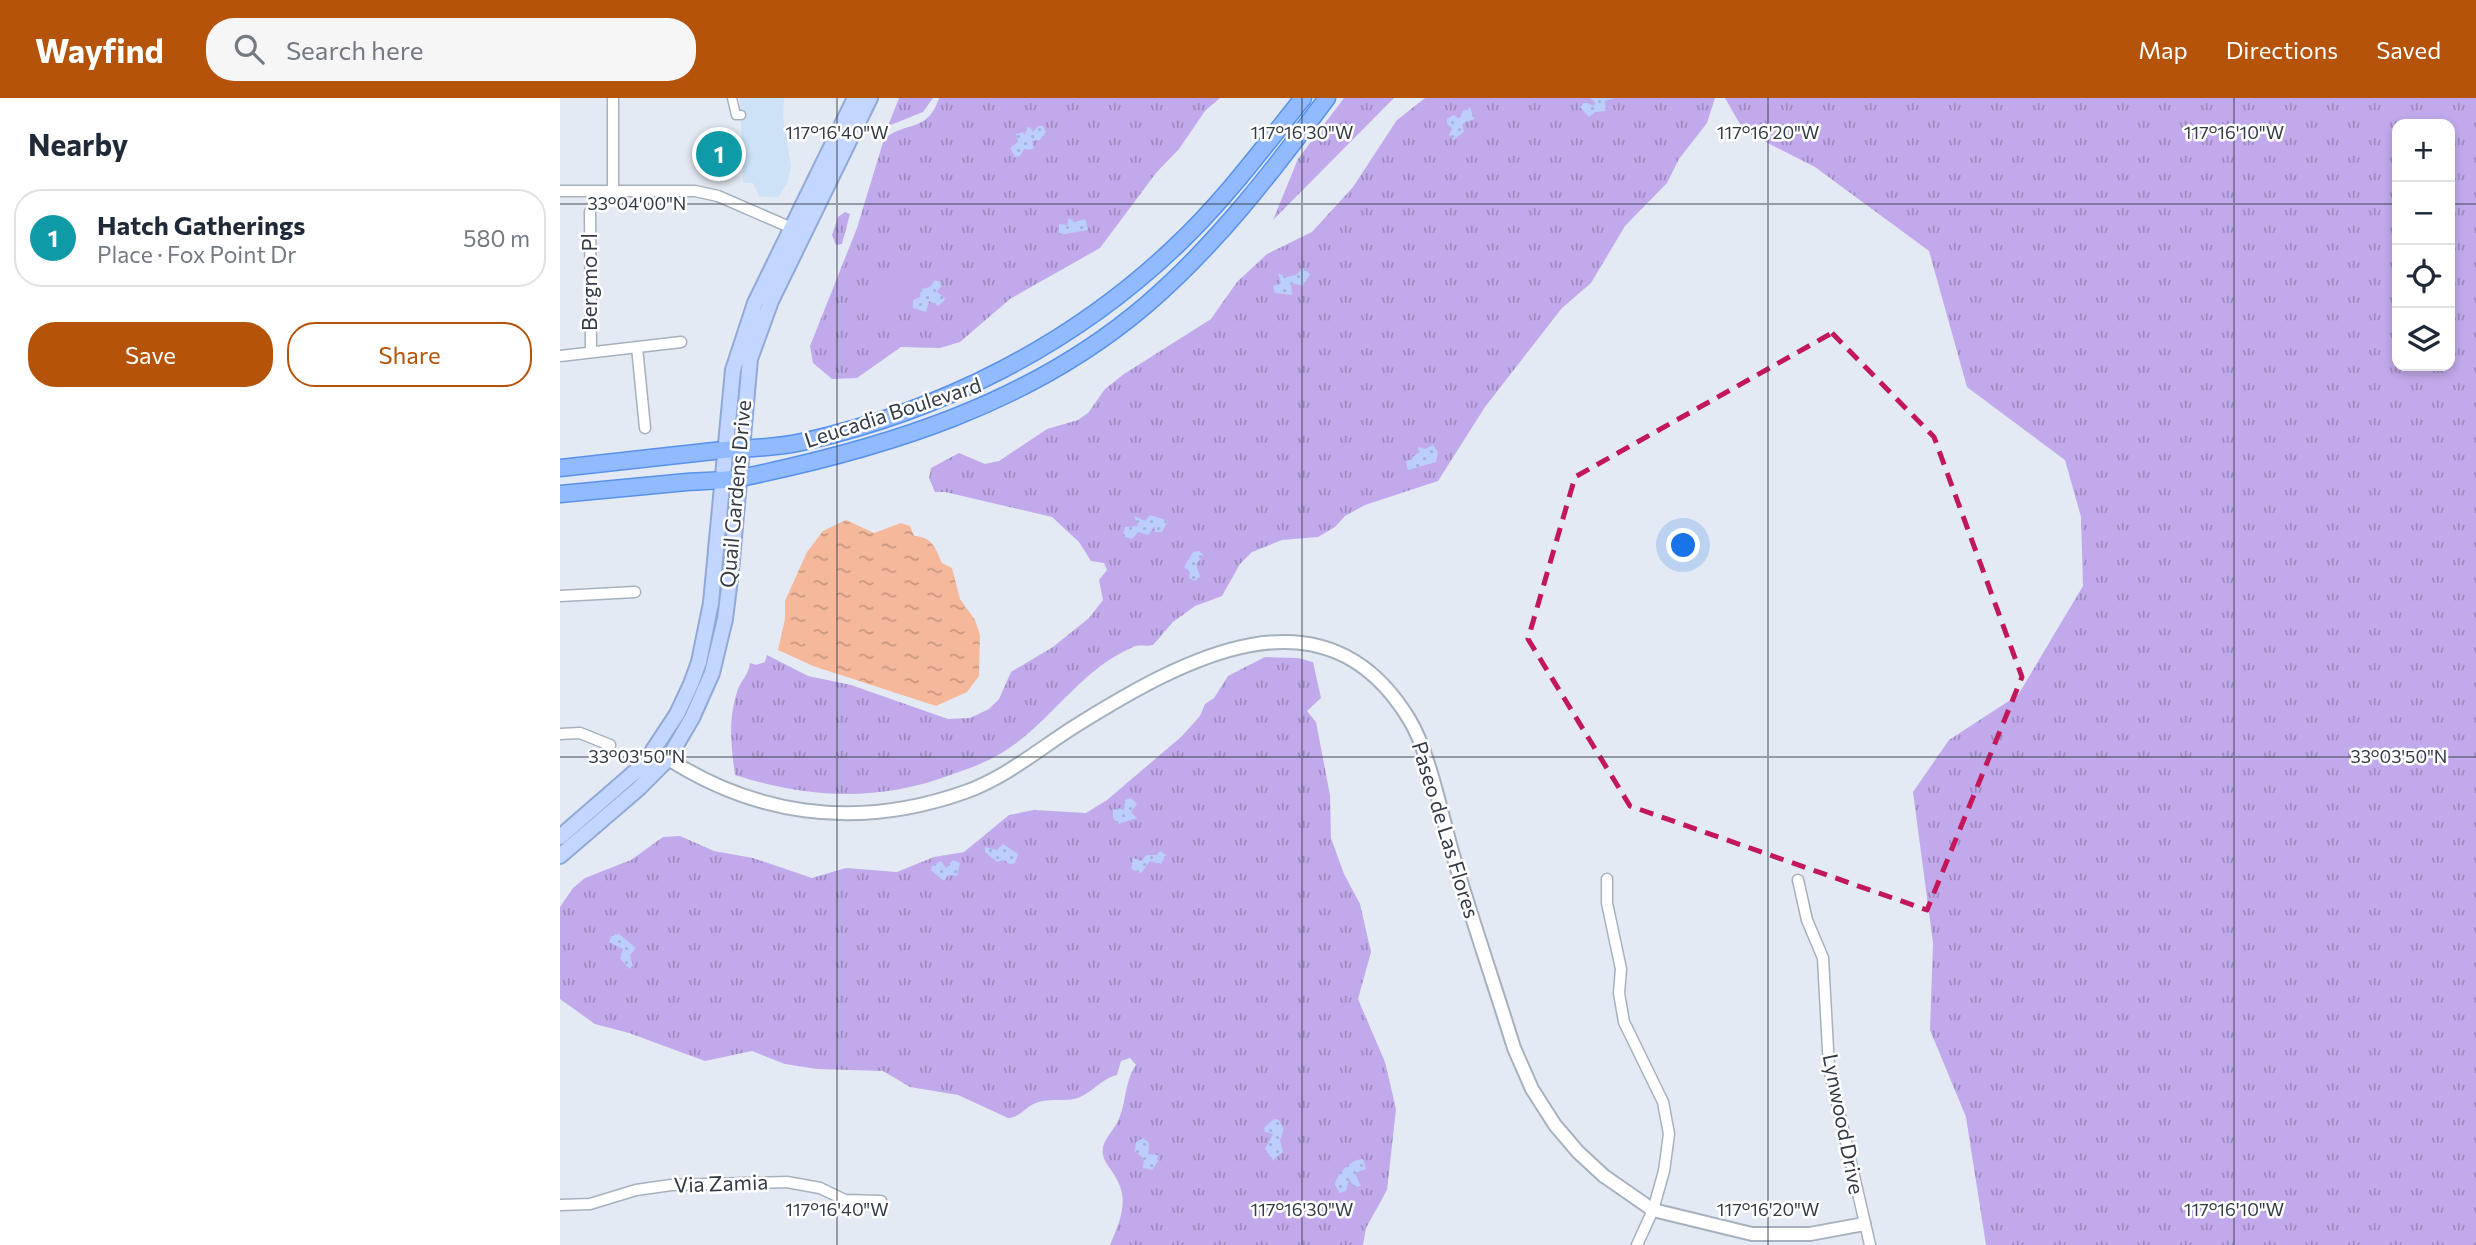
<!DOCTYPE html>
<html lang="en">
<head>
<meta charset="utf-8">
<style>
  :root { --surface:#fff; --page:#f6f6f7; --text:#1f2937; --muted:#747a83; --line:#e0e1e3; --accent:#b45309 }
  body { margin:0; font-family:Commissioner,sans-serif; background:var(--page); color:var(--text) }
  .controls { position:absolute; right:21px; top:21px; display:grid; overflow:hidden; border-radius:14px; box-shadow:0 4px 10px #0003 }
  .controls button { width:63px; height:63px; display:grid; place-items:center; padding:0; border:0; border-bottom:2px solid var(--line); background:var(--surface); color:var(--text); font:35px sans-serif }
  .you { position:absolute; left:1124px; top:448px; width:24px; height:24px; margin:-18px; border:5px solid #fff; border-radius:50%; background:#1a73e8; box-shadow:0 0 0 10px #1a73e833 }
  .badge { display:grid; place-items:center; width:46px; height:46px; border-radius:50%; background:var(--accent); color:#fff; font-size:23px; font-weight:700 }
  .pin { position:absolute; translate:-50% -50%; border:4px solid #fff; box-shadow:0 2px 7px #0006 }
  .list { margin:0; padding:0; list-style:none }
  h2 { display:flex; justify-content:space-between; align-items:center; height:91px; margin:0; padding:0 28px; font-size:30px }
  h2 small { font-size:23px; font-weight:400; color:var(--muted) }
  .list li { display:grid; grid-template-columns:46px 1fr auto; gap:21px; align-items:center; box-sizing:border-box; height:98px; margin:0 14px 14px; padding:0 14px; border:2px solid var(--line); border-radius:28px }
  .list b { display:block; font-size:26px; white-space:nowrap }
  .list p { margin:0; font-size:23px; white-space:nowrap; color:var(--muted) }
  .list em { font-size:23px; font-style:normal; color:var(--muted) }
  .actions { display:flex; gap:14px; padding:21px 28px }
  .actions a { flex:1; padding:16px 0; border:2px solid var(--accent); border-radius:28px; text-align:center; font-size:24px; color:var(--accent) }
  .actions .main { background:var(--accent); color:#fff }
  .icon { flex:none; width:38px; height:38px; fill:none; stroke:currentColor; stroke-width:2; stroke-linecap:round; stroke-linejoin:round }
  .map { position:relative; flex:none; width:1916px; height:1147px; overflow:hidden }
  header { display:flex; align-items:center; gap:42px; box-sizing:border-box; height:98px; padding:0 35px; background:var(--accent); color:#fff }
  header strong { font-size:33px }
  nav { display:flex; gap:38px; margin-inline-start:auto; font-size:24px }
  .search { width:490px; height:63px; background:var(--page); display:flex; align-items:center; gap:18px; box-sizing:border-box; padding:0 24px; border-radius:28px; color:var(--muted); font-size:26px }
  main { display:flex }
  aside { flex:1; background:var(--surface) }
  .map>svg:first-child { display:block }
  .commercial { fill:#cde2f7 }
  .grass { fill:url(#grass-tufts); fill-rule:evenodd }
  .sand { fill:url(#sand-dots) }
  .green { fill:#c1a9eb }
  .water { fill:url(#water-ripples) }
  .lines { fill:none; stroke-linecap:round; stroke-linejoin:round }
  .pedestrian-casing { stroke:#a6b1bf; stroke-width:11 }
  .minor-casing { stroke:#a6b1bf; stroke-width:13 }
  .tertiary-casing { stroke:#a6b1bf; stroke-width:16 }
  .secondary-casing { stroke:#90a9d6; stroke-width:18 }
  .primary-casing { stroke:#5992ec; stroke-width:19 }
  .pedestrian { stroke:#fff; stroke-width:8 }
  .minor { stroke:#fff; stroke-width:10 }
  .tertiary { stroke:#fff; stroke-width:12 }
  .secondary { stroke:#c2d6ff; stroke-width:14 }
  .primary { stroke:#91baff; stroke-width:16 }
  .marked { fill:none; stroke:#c2185b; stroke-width:5; stroke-dasharray:14 9; stroke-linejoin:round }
  .ticks { fill:none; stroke:#333c46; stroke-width:2; stroke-opacity:0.45 }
  .labels { text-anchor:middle; stroke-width:5; stroke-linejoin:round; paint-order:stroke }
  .street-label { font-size:21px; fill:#333c46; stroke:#fff }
  .ticks-label { font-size:18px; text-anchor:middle; fill:#333c46; stroke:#fff; stroke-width:5; stroke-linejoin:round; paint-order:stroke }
</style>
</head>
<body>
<header>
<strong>Wayfind</strong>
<div class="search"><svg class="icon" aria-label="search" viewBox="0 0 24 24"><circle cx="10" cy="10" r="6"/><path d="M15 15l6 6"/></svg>Search here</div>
<nav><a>Map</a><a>Directions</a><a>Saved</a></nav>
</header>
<main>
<aside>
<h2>Nearby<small></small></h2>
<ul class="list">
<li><span class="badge" style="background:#0f9aa8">1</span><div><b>Hatch Gatherings</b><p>Place · Fox Point Dr</p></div><em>580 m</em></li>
</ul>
<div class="actions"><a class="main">Save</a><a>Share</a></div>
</aside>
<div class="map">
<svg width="1916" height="1147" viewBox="0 0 1916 1147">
  <defs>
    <pattern id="grass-tufts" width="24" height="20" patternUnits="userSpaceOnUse" patternTransform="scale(1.75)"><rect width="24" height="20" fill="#c1a9eb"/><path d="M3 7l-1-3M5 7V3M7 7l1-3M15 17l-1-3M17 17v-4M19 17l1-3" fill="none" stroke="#9d8bc0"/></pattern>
    <pattern id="sand-dots" width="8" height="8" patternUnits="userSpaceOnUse" patternTransform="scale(1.75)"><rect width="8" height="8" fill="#bccefb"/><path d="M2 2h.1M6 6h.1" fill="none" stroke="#a2b2d8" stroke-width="1.8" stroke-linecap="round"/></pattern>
    <pattern id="water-ripples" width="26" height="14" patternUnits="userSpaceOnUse" patternTransform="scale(1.75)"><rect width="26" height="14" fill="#f5b89b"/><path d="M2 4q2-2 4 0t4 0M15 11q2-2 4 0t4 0" fill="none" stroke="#c79780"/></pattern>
  </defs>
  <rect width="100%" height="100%" fill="#e4eaf3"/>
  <path class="commercial" d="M180,0H224L223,19L231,68L228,83L218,100L199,98L193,85H183Z"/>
  <path class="grass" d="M339,0H373L363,14L328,28Z
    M379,0H660L645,13L619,51L596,75L540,150L450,201L400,244L380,250L341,249L297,280L272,281L253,265L250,248L297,130L324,41C345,23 368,35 379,0Z
    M784,0H834L713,122L738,61Z
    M865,0H1155L1147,25L1119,61L1107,85L1065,128L1031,185L1002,210L925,309L878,383L805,407L785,418L775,429L758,439L722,442L692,454L680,466L662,498L635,508L613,524L593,547C586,549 579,546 573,549C524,570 496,616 455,646C437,660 414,669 393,676C320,704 249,701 175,677C171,648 168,623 177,594C180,583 189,577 190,565L196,567L205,564L207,557L248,578L291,587L388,621L410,620L429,611L439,601L451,574L493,549L529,520L543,502L539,482L547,472L544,465L531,463L519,444L492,419L385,394H375L369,380L371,370L399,355L425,366L439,363L487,331L518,322L528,315L545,291L564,276L651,221L677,184L707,156L752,134L793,89L837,22Z
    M1165,0H1916V1147H1426L1406,1019L1370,932L1373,845L1353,694L1389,642L1458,597L1523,488L1521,419L1505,362L1407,289L1369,153L1255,69L1184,33ZM1890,26V268H1837V26Z
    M285,114L290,116L282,146L276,147L272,137L278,119Z
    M705,559L738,560L753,564L761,600L747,613L756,624L770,697L771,740L784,776L800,806L811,854L798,901L825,964L836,1011L827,1092L806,1130L803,1147H550C559,1125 570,1103 556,1080C552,1072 545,1066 543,1057C540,1044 553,1034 558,1023C567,1004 564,984 576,967L570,960L561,963L557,977C541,981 534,993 520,999C507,1005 490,999 476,1005C465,1009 461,1019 448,1020L398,997L350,989L323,973L257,971L225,966L192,953L145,963L69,935L35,926L0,901V809L13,790L25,780L71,762L103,739L120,738L154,753L193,760L252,780L286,770L337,774L374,759L404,754L449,717L474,712L526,715L547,702L621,639L640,618L645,606L654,600L668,578Z"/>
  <path class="sand" d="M1030,0H1055L1045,3L1046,13L1035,14L1029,19L1020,9L1025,4L1034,8L1035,4Z
    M910,9L914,21L902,26L904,34L893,42L889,37L892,30L887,26V21L894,17L899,21L903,13Z
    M478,28H483L486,34L480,42L472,43L474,52L464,51L460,58L455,59L450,50L458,44L456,36L463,34L465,37L466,30L470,29L473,34Z
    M509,120L515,124L525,121L528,132L499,137V126L507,127Z
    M743,170L750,176L743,188L731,185L732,197L715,195L713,188L721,185L718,175L726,179L736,177Z
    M375,182L383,185L377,194L385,200L384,203L378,208L369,203L366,214L353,210V202L360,199L361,191L370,189Z
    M873,347L878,354L876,364L848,372L846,364L858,355V349L865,351Z
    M590,417L608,423L602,434H595V428L588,437L578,434L572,441L563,438L565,429L578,428L574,418L585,423Z
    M633,454L639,453L643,457L636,467L640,478L635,483L629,480L630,474L624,469Z
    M571,700L577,706L571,714L577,720L558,726L553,720V712L557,710L564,712L565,702Z
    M443,746L458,756L455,765L449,766L444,762L437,764L425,754V749L437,752Z
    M600,753L606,757L601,766L590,763L581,775L571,771L573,760L582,763L586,757H597Z
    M393,762L400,765L397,778L388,777L384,783L371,772L372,768L381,763L386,770Z
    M59,836L76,850L70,857L73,868L69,871L60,860L63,851L49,844L52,837Z
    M714,1021L719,1022L724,1032L720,1042L723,1054L713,1062L705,1051L713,1036L705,1034L704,1030Z
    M583,1040L589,1045L588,1056L598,1057V1063L592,1072L583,1070L584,1061L575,1053L576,1044Z
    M803,1061L806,1071L795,1075L801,1088L795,1089L789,1081L786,1093L780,1095L775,1087C776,1076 792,1061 803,1061Z"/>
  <path class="green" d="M348,169L357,172V182L346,195L338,216L325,225L306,215V210C319,190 323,172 348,169Z"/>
  <path class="water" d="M286,422L314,435L341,425L350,428L354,438C372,439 375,449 382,465L392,470L400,501L415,522L420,537L419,578L407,594L376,608L253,568L218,552L225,521V503L247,454L263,433Z"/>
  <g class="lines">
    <defs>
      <path id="pedestrian" d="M172,0L176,17H181"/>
      <path id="minor" d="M0,93H135L158,98L234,131
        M53,94V0
        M30,114L31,254
        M77,249L85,330
        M0,258L121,244
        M0,498L75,494
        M0,636L20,635L50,647
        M1047,781V805L1061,871L1059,895L1064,924L1103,1004L1109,1036L1104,1073L1093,1112L1077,1147
        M1238,782L1247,822L1263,860L1269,970L1310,1147
        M0,1107L30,1106L76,1092L111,1087L227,1084L260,1090L285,1102L321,1103"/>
      <path id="tertiary" d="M95,652C190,718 295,733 405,694C447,679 480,650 517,627C622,562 764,481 849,621C869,653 882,719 893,757C912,822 934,885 954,950L972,991L995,1027L1018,1054L1044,1078L1093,1112L1192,1136H1250L1304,1126"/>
      <path id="secondary" d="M0,739L84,666L117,616L131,586L139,564L151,505L173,272L195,205L295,0
        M0,758L78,691L108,661L132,620L152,575L165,521L171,473L190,261L211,203L310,0"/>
      <path id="primary" d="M0,370C54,364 109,358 163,352C189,350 216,350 242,344C382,313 512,247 616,148C663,104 703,50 743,0
        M0,396C42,392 85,388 127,384C144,383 163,383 180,380C326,350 470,306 586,207C656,147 712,74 767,0"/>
    </defs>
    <use href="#pedestrian" class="pedestrian-casing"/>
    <use href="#minor" class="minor-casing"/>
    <use href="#tertiary" class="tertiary-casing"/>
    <use href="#secondary" class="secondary-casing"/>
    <use href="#primary" class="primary-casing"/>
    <use href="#pedestrian" class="pedestrian"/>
    <use href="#minor" class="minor"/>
    <use href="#tertiary" class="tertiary"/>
    <use href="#secondary" class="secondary"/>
    <use href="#primary" class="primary"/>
  </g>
  <path class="marked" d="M1272,235L1374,339L1462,579L1367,812L1070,708L968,541L1015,379Z"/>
  <path class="ticks" d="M277,0V1147M742,0V1147M1208,0V1147M1674,0V1147M0,106H1837M1890,106H1916M0,659H1916"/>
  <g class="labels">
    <g class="street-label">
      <text transform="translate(30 184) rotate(-90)" y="7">Bergmo Pl</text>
      <text transform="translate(333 315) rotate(-18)" y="7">Leucadia Boulevard</text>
      <text transform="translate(176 396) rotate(-85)" y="7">Quail Gardens Drive</text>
      <text transform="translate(885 732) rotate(73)" y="7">Paseo de Las Flores</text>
      <text transform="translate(1283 1026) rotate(79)" y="7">Lynwood Drive</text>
      <text transform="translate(161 1086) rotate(-2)" y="7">Via Zamia</text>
    </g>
  </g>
  <g class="ticks-label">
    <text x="277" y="41">117°16'40"W</text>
    <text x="742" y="41">117°16'30"W</text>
    <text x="1208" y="41">117°16'20"W</text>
    <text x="1674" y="41">117°16'10"W</text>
    <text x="77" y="112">33°04'00"N</text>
    <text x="77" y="665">33°03'50"N</text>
    <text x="1839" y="665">33°03'50"N</text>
    <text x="277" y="1118">117°16'40"W</text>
    <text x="742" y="1118">117°16'30"W</text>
    <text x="1208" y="1118">117°16'20"W</text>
    <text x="1674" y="1118">117°16'10"W</text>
  </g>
</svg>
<div class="controls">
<button>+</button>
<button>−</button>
<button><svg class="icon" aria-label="locate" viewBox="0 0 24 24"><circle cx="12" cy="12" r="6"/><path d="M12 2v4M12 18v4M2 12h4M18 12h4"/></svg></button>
<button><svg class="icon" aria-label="layers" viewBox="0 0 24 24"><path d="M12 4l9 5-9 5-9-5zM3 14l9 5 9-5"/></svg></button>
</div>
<div class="you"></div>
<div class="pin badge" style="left:159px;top:56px;background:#0f9aa8">1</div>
</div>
</main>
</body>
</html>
